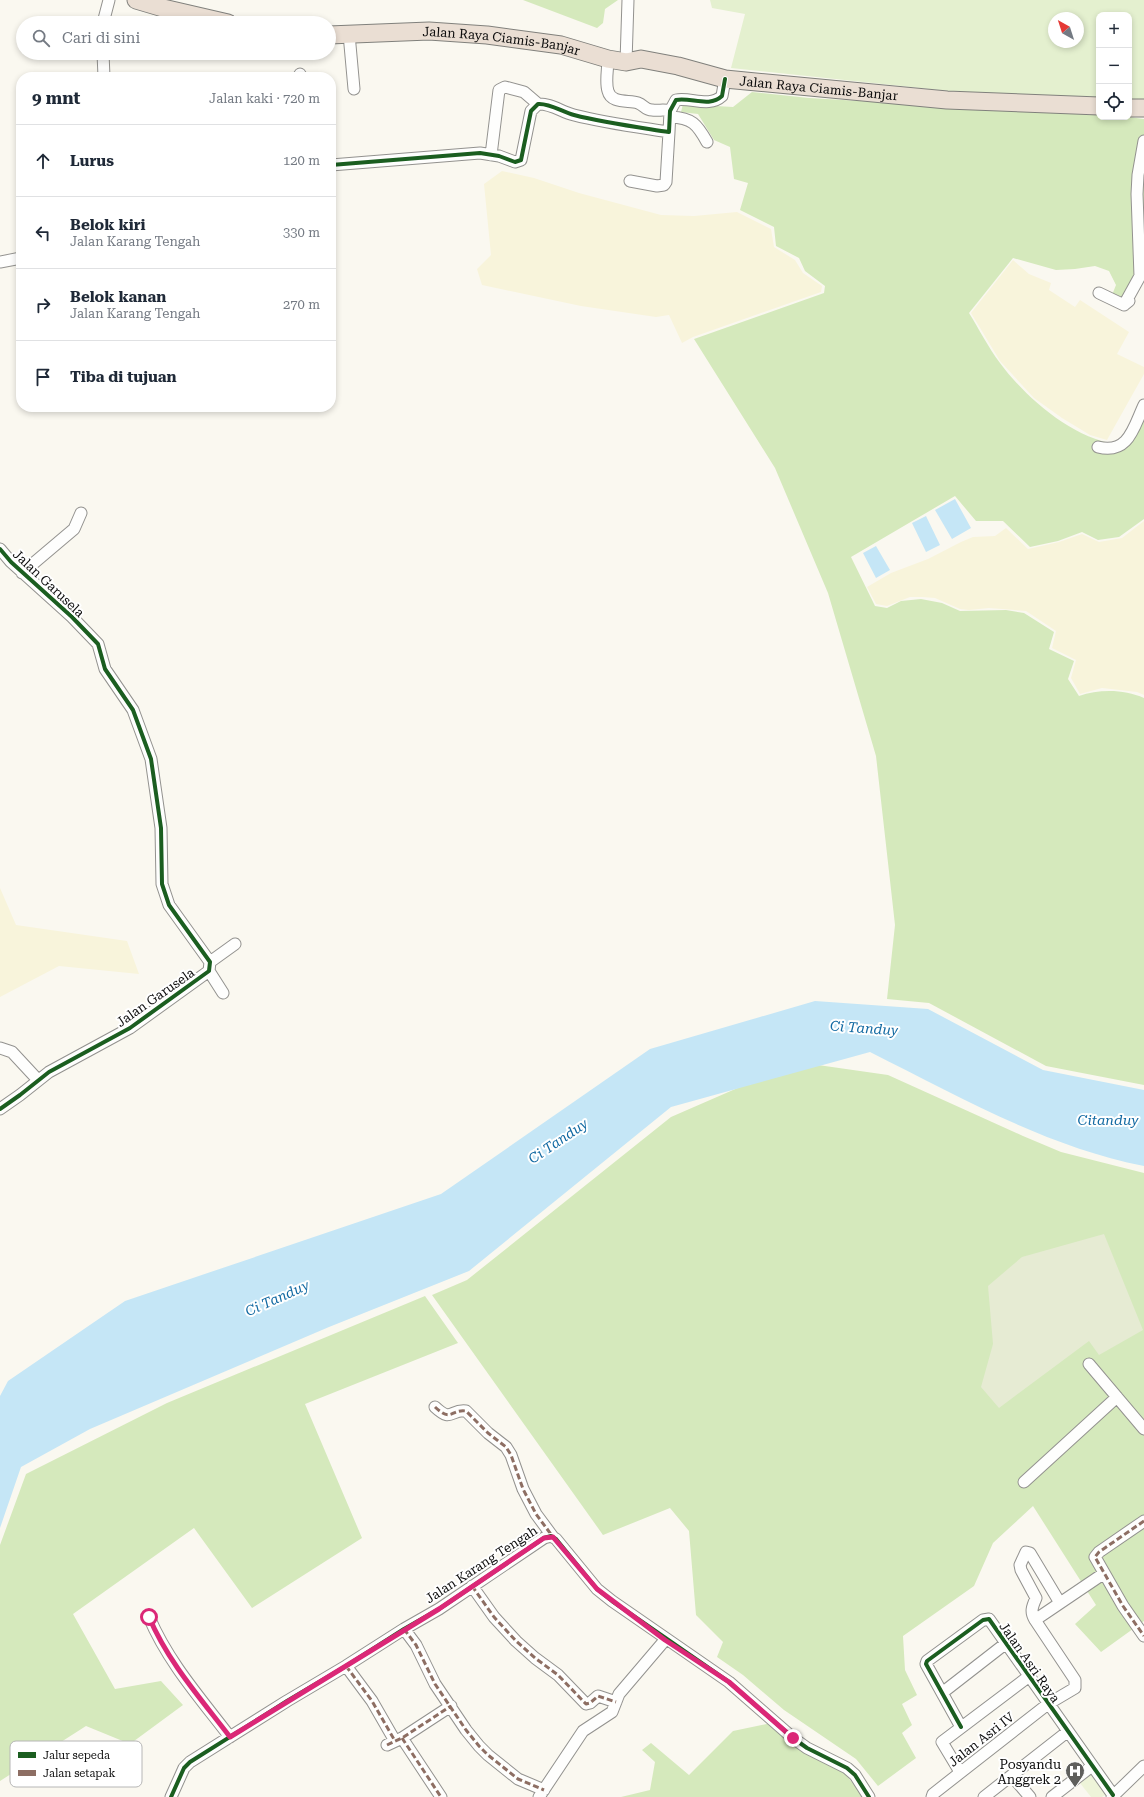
<!DOCTYPE html>
<html lang="id">
<head>
<meta charset="utf-8">
<style>
  :root { --surface:#fff; --page:#f6f6f7; --text:#1f2937; --muted:#747a83; --line:#e0e1e3 }
  body { margin:0; font-family:"Roboto Serif",serif; background:var(--page); color:var(--text) }
  .controls { position:absolute; right:12px; top:12px; display:grid; overflow:hidden; border-radius:8px; box-shadow:0 2px 6px #0003 }
  .controls button { width:36px; height:36px; display:grid; place-items:center; padding:0; border:0; border-bottom:1px solid var(--line); background:var(--surface); color:var(--text); font:20px sans-serif }
  .compass { position:absolute; left:1048px; top:12px; width:36px; height:36px; border-radius:50%; background:var(--surface); box-shadow:0 2px 6px #0003; rotate:321deg }
  .stop { position:absolute; width:12px; height:12px; margin:-9px; border:3px solid #db2777; border-radius:50%; background:#fff }
  .stop.end { background:#db2777; border-color:#fff; box-shadow:0 1px 4px #0008 }
  .list { margin:0; padding:0; list-style:none }
  h2 { display:flex; justify-content:space-between; align-items:center; height:52px; margin:0; padding:0 16px; font-size:17px }
  h2 small { font-size:13px; font-weight:400; color:var(--muted) }
  .list li { display:grid; grid-template-columns:26px 1fr auto; gap:12px; align-items:center; box-sizing:border-box; height:72px; padding:0 16px; border-top:1px solid var(--line) }
  .list b { display:block; font-size:15px; white-space:nowrap }
  .list p { margin:0; font-size:13px; white-space:nowrap; color:var(--muted) }
  .list em { font-size:13px; font-style:normal; color:var(--muted) }
  .icon { flex:none; width:22px; height:22px; fill:none; stroke:currentColor; stroke-width:2; stroke-linecap:round; stroke-linejoin:round }
  .map { position:relative; flex:none; width:1144px; height:1797px; overflow:hidden }
  .search { position:absolute; background:var(--surface); box-shadow:0 2px 6px #0003; left:16px; top:16px; width:320px; height:44px; display:flex; align-items:center; gap:10px; box-sizing:border-box; padding:0 14px; border-radius:22px; color:var(--muted); font-size:15px }
  .panel { position:absolute; background:var(--surface); box-shadow:0 2px 6px #0003; left:16px; top:72px; width:320px; height:340px; border-radius:16px }
  .map>svg:first-child { display:block }
  .farmland { fill:#f8f4db }
  .green { fill:#e4f0cf; fill-rule:evenodd }
  .forest { fill:#d5e9bc }
  .cemetery { fill:#e6ebd3 }
  .pitch { fill:#eef4d9 }
  .water { fill:#c5e6f6 }
  .lines { fill:none; stroke-linecap:round; stroke-linejoin:round }
  .minor-casing { stroke:#93928f; stroke-width:13 }
  .highway-casing { stroke:#80807c; stroke-width:19 }
  .minor { stroke:#fefefd; stroke-width:11 }
  .highway { stroke:#eaded3; stroke-width:17 }
  .quiet { stroke:#8d6e63; stroke-width:3; stroke-dasharray:6 3; stroke-linecap:butt }
  .cycleway-casing { stroke:#fff; stroke-width:6 }
  .cycleway { stroke:#1b5e20; stroke-width:4 }
  .route { stroke:#db2777; stroke-width:5 }
  .labels { text-anchor:middle; stroke-width:4; stroke-linejoin:round; paint-order:stroke }
  .street-label { font-size:13px; fill:#0c0c0c; stroke:#fff }
  .poi-label { font-size:13px; fill:#0c0c0c; stroke:#fff; text-anchor:end }
  .water-label { font-size:14px; font-style:italic; fill:#1169a2; stroke:#fff }
  .key { fill:#fff; stroke:#b6b6b6; stroke-width:1 }
  .key-label { font-size:11px; fill:#0c0c0c }
</style>
</head>
<body>
<div class="map">
<svg width="1144" height="1797" viewBox="0 0 1144 1797">
  <rect width="100%" height="100%" fill="#faf8f0"/>
  <path class="farmland" d="M502,171L534,178L579,193L661,215L694,216L737,212L771,229L774,247L795,260L803,273L822,286L821,292L693,337L682,343L669,315L656,317L581,306L482,285L477,269L491,255L484,184Z
    M1013,260L1029,274L1051,283L1049,290L1075,307L1080,300L1129,332L1117,354L1144,367V374L1107,440L1090,435L1062,418L1034,398L1000,361L971,313Z
    M1144,521V695L1137,692L1102,688L1080,694L1071,678L1076,660L1052,648L1056,631L1026,611L989,608L969,610L960,609L935,598L922,597H910L887,606L876,604L867,587L891,573L928,559L961,542L973,537L995,536L1006,528L1028,549L1059,542L1082,534L1099,542L1122,538Z
    M0,888L16,925L127,941L139,974L59,966L0,997Z"/>
  <path class="green" d="M710,0H1144V102L1129,100V15H1099V98L958,92L731,68L745,14L712,8ZM1054,18H1078V42H1054Z"/>
  <path class="forest" d="M523,0H618L605,9L603,23L597,28Z
    M752,92L809,98L1099,115V117H1129L1144,119V253L1136,264L1133,281L1124,300L1112,295L1116,285L1109,271L1095,266L1075,269L1056,270L1013,258L969,313C979,329 988,347 1000,363C1025,397 1072,438 1115,444L1144,415V519L1119,537L1098,540L1082,532L1058,541L1030,547L1003,521H976L955,496L851,557L875,606L887,608L901,601L921,599L942,603L960,611L1006,610L1024,613L1054,632L1049,649L1074,661L1068,679L1079,696C1099,689 1124,689 1144,698V1085L1046,1066L929,1003L887,999L895,925L876,756L828,593L775,468L694,339L824,293L825,286L805,271L799,258L776,246L774,227L740,210L748,183L734,179L730,147L714,140L698,114L681,112L683,104L733,107Z
    M797,1062L888,1075L1023,1136L1061,1152L1144,1173V1621L1101,1652L1075,1624L1096,1605L1033,1506L993,1543L974,1586L903,1636L905,1670L917,1695L902,1704L912,1725L902,1733L916,1758L878,1786L856,1759L784,1710L743,1675L717,1657L723,1642L696,1615L689,1531L670,1508L603,1535L432,1295L467,1280L671,1117Z
    M425,1296L458,1343L305,1404L362,1538L252,1608L194,1528L73,1614L115,1689L161,1681L183,1705L130,1744L86,1726L0,1781V1545L26,1474L167,1403Z
    M771,1723L842,1770L864,1797H621L650,1790L655,1762L642,1750L651,1743L689,1775L733,1731Z"/>
  <path class="cemetery" d="M1104,1234L1143,1330L1099,1355L1089,1341L999,1408L981,1387L993,1344L988,1286L1022,1257Z"/>
  <path class="pitch" d="M1092,1774L1107,1794L1102,1797H1091L1080,1783Z"/>
  <path class="water" d="M955,499L971,528L952,539L935,510Z
    M926,516L940,545L926,552L912,523Z
    M876,546L890,570L876,578L863,553Z
    M815,1001L928,1009L1043,1070L1144,1090V1166C1045,1146 960,1097 870,1052L671,1107L469,1271L329,1327L90,1429L21,1467L0,1528V1396L8,1381L125,1301L441,1194L650,1049Z"/>
  <g class="lines">
    <defs>
      <path id="minor" d="M103,23L109,0
        M349,34L354,89
        M103,53L104,77
        M608,59C608,69 605,82 608,91C611,104 629,100 638,103C644,105 645,110 652,110C659,111 664,109 670,111
        M626,62L628,0
        M300,74V77
        M671,117C692,118 697,124 707,142
        M491,155L499,90L505,87L524,92L538,104
        M331,165L480,153L499,156L515,162L521,160L531,111L538,104C550,103 562,112 574,115C605,123 637,127 669,132L670,111L676,100C691,97 709,108 722,96L725,79
        M630,181L657,186L664,185L666,182L669,132
        M0,262L21,258
        M1099,293L1124,305L1129,301
        M1124,305L1140,276L1137,194L1138,175L1144,141
        M1098,447C1129,455 1134,426 1144,405
        M0,549L11,562L72,617L98,644L105,669L133,710L151,759L161,828L162,884L169,905L210,962L209,971L130,1028L49,1072L20,1095L0,1109
        M22,573L74,529L81,513
        M210,962L235,944
        M209,971L223,993
        M0,1048L12,1052L38,1080
        M1089,1364L1144,1429
        M435,1407C452,1423 450,1409 466,1411L488,1433L506,1447L511,1455L523,1489L536,1514L553,1537
        M1024,1482L1117,1397
        M1144,1521L1099,1552L1095,1557L1123,1606L1144,1636
        M472,1586L494,1617L516,1641L535,1658L558,1675L586,1704L590,1703L598,1696L616,1702
        M149,1617C168,1662 201,1699 230,1737
        M1035,1620C1030,1612 1032,1607 1036,1598L1021,1570L1020,1565L1026,1552L1030,1553L1060,1603
        M404,1629L416,1645L435,1684L466,1730L479,1746L488,1755L518,1779L544,1790
        M346,1666L372,1701L395,1741
        M942,1693L1005,1644
        M961,1727L926,1664L927,1661L983,1620L989,1619L1113,1795
        M402,1738L441,1797
        M387,1745L402,1738L451,1706
        M960,1772L942,1742L1028,1677
        M1012,1776L1030,1797
        M171,1797L184,1768L190,1762L287,1701L346,1666L404,1629L439,1609L544,1538L551,1536L556,1539L597,1589L612,1601L729,1682L793,1738L807,1748L847,1768L855,1775L869,1797
        M539,1797L583,1731L612,1712L619,1694L665,1640
        M932,1797L933,1794L1048,1704L1075,1688V1680L1035,1620L1103,1574
        M984,1797L1067,1732
        M1052,1797L1092,1766
        M1112,1797L1144,1766"/>
      <g id="highway">
        <path d="M136,0L163,8L228,23"/>
        <path id="s1" d="M329,35L429,31L487,35L561,45L608,59L626,62L641,59L678,66L725,79L947,100L1099,106"/>
        <path d="M1129,108H1144"/>
      </g>
    </defs>
    <use href="#minor" class="minor-casing"/>
    <use href="#highway" class="highway-casing"/>
    <use href="#minor" class="minor"/>
    <use href="#highway" class="highway"/>
    <path class="quiet" d="M435,1407C452,1423 450,1409 466,1411L488,1433L506,1447L511,1455L523,1489L536,1514L553,1537
      M1144,1521L1099,1552L1095,1557L1123,1606L1144,1636
      M472,1586L494,1617L516,1641L535,1658L558,1675L586,1704L590,1703L598,1696L616,1702
      M149,1617C168,1662 201,1699 230,1737
      M404,1629L416,1645L435,1684L466,1730L479,1746L488,1755L518,1779L544,1790
      M346,1666L372,1701L395,1741
      M402,1738L441,1797
      M387,1745L402,1738L451,1706"/>
    <defs>
      <path id="cycleway" d="M331,165L480,153L499,156L515,162L521,160L531,111L538,104C550,103 562,112 574,115C605,123 637,127 669,132L670,111L676,100C691,97 709,108 722,96L725,79
        M0,549L11,562L72,617L98,644L105,669L133,710L151,759L161,828L162,884L169,905L210,962L209,971L130,1028L49,1072L20,1095L0,1109
        M961,1727L926,1664L927,1661L983,1620L989,1619L1113,1795
        M171,1797L184,1768L190,1762L287,1701L346,1666L404,1629L439,1609L544,1538L551,1536L556,1539L597,1589L612,1601L729,1682L793,1738L807,1748L847,1768L855,1775L869,1797"/>
    </defs>
    <use href="#cycleway" class="cycleway-casing"/>
    <use href="#cycleway" class="cycleway"/>
  </g>
  <g class="lines">
    <path class="route" d="M149,1617C168,1662 201,1699 230,1737L439,1609L544,1538L553,1537L597,1589L665,1640L729,1682L793,1738"/>
  </g>
  <defs>
    <symbol id="hospital-pin" viewBox="-11 -11 22 30"><path d="M0 17L-7.5 6A9.5 9.5 0 1 1 7.5 6Z" fill="#5f5f5c" stroke="#fff"/><path d="M-5-5h3v3.5h4V-5h3V5h-3V1.5h-4V5h-3Z" fill="#fff"/></symbol>
  </defs>
  <g fill-rule="evenodd">
    <use href="#hospital-pin" x="1064" y="1760" width="22" height="30"/>
  </g>
  <g class="labels">
    <g class="street-label">
      <text dy="5" stroke="none"><textPath href="#s1" startOffset="173">Jalan Raya Ciamis-Banjar</textPath></text>
      <text dy="5" stroke="none"><textPath href="#s1" startOffset="496">Jalan Raya Ciamis-Banjar</textPath></text>
      <text transform="translate(49 583) rotate(43)" y="5">Jalan Garusela</text>
      <text transform="translate(155 997) rotate(-35)" y="5">Jalan Garusela</text>
      <text transform="translate(481 1564) rotate(-33)" y="5">Jalan Karang Tengah</text>
      <text transform="translate(1030 1662) rotate(55)" y="5">Jalan Asri Raya</text>
      <text transform="translate(981 1739) rotate(-38)" y="5">Jalan Asri IV</text>
    </g>
    <g class="poi-label">
      <text x="1061" y="1769">Posyandu<tspan x="1061" dy="15">Anggrek 2</tspan></text>
    </g>
    <g class="water-label">
      <text transform="translate(864 1028) rotate(4)" y="5">Ci Tanduy</text>
      <text x="1108" y="1125">Citanduy</text>
      <text transform="translate(558 1141) rotate(-34)" y="5">Ci Tanduy</text>
      <text transform="translate(277 1298) rotate(-24)" y="5">Ci Tanduy</text>
    </g>
  </g>
  <rect x="10" y="1741" width="132" height="46" rx="6" class="key"/>
  <rect x="18" y="1752" width="18" height="6" fill="#1b5e20"/>
  <rect x="18" y="1770" width="18" height="6" fill="#8d6e63"/>
  <g class="key-label">
    <text x="43" y="1759">Jalur sepeda</text>
    <text x="43" y="1777">Jalan setapak</text>
  </g>
</svg>
<div class="controls">
<button>+</button>
<button>−</button>
<button><svg class="icon" aria-label="locate" viewBox="0 0 24 24"><circle cx="12" cy="12" r="6"/><path d="M12 2v4M12 18v4M2 12h4M18 12h4"/></svg></button>
</div>
<svg class="compass" viewBox="-18 -18 36 36"><path d="M0-13l5 13h-10z" fill="#e53935"/><path d="M0 13l5-13h-10z" fill="#747a83"/></svg>
<div class="stop" style="left:149px;top:1617px"></div>
<div class="stop end" style="left:793px;top:1738px"></div>
<div class="search"><svg class="icon" aria-label="search" viewBox="0 0 24 24"><circle cx="10" cy="10" r="6"/><path d="M15 15l6 6"/></svg>Cari di sini</div>
<section class="panel">
<h2>9 mnt<small>Jalan kaki · 720 m</small></h2>
<ul class="list">
<li><svg class="icon" aria-label="ahead" viewBox="0 0 24 24"><path d="M12 20V5M6 11l6-6 6 6"/></svg><div><b>Lurus</b></div><em>120 m</em></li>
<li><svg class="icon" aria-label="left" viewBox="0 0 24 24"><path d="M17 20v-9H6M10 6l-5 5 5 5"/></svg><div><b>Belok kiri</b><p>Jalan Karang Tengah</p></div><em>330 m</em></li>
<li><svg class="icon" aria-label="right" viewBox="0 0 24 24"><path d="M7 20v-9h11M14 6l5 5-5 5"/></svg><div><b>Belok kanan</b><p>Jalan Karang Tengah</p></div><em>270 m</em></li>
<li><svg class="icon" aria-label="arrive" viewBox="0 0 24 24"><path d="M6 21V4h12l-3 4 3 4H6"/></svg><div><b>Tiba di tujuan</b></div></li>
</ul>
</section>
</div>
</body>
</html>
